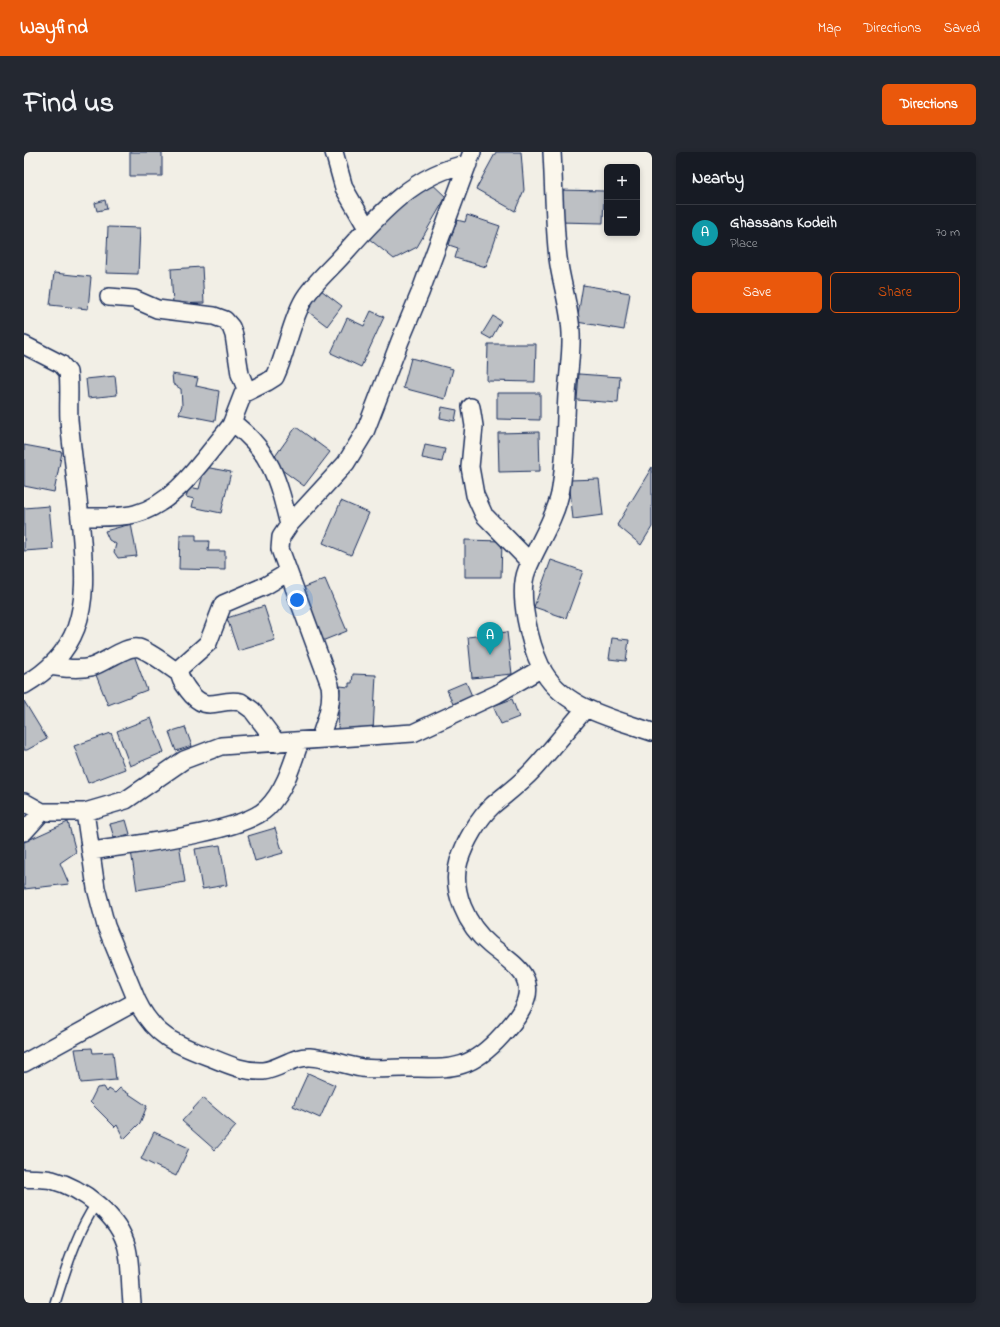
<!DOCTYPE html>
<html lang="en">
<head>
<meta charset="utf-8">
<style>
  :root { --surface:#171b24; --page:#242831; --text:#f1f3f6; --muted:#9ea1a6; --line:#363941; --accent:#ea580c }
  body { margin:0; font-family:"Indie Flower",sans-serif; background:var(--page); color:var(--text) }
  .controls { position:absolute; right:12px; top:12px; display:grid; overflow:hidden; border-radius:6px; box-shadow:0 2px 6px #0003 }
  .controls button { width:36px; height:36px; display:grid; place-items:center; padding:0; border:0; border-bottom:1px solid var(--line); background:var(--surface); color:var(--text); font:20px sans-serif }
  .you { position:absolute; left:273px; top:448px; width:14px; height:14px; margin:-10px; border:3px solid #fff; border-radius:50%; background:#1a73e8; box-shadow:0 0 0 6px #1a73e833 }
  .badge { display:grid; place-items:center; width:26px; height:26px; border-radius:50%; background:var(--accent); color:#fff; font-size:13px; font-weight:700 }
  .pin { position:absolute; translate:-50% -33px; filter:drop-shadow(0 1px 2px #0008) }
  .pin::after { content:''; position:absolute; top:21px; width:14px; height:12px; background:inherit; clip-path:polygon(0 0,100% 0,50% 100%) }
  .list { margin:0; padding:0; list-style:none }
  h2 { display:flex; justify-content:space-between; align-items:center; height:52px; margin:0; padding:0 16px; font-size:17px }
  h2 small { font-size:13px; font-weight:400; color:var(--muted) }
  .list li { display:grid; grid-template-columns:26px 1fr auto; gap:12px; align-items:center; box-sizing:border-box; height:56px; padding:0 16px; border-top:1px solid var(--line) }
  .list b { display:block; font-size:15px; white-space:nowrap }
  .list p { margin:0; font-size:13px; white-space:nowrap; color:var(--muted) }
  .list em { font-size:13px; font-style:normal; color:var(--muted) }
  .actions { display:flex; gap:8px; padding:12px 16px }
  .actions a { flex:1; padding:9px 0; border:1px solid var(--accent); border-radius:6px; text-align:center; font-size:14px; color:var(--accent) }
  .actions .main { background:var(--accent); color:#fff }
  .map { position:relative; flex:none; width:628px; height:1151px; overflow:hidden; border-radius:6px }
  header { display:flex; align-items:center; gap:24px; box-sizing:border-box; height:56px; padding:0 20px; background:var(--accent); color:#fff }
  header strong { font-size:19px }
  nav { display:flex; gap:22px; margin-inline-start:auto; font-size:14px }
  .intro { display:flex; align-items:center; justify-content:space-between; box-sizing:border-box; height:96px; padding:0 24px }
  h1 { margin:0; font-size:28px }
  .button { padding:10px 18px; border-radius:6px; background:var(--accent); color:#fff; font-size:14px; font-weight:700 }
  main { display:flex; gap:24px; padding:0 24px }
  aside { flex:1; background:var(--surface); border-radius:6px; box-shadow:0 2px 6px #0003 }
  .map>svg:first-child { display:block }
  .building { fill:#bdc0c4; stroke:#1b2f5e }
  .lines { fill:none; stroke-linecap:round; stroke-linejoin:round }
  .service-casing { stroke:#1b2f5e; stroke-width:12 }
  .minor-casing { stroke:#1b2f5e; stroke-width:20 }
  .service { stroke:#fbf7ec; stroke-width:9 }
  .minor { stroke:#fbf7ec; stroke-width:17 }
</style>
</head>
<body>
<header>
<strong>Wayfind</strong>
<nav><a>Map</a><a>Directions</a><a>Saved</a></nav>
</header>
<div class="intro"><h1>Find us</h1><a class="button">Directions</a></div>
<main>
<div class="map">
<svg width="628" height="1151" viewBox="0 0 628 1151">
  <rect width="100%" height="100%" fill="#f2efe6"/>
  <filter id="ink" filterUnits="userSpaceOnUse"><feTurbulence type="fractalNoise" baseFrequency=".025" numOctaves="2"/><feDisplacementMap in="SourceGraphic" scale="8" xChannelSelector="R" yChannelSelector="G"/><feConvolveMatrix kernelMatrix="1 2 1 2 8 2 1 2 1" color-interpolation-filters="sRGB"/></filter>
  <g filter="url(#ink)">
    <path class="building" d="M106,0H138V24H106Z
      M472,0H497L500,38L491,59L452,37Z
      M404,28L422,45L393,95L370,107L344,86Z
      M535,38L580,39L579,71L534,70Z
      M81,48L83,57L73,59L71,51Z
      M443,63L476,74L462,115L431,106L434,96L425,93L433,68L441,70Z
      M84,75L116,76L114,122L82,121Z
      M178,115L180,151L149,152L147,117Z
      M30,121L67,125L64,157L26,153Z
      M559,133L606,141L600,178L553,170Z
      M297,138L318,154L303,174L282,158Z
      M347,159L360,165L337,215L307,201L323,166L340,174Z
      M469,164L477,169L467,187L458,182Z
      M464,192H512L511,230L463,229Z
      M387,206L429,217L421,247L379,236Z
      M148,222L174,226L172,234L195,239L191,269L155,262L158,253L157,237L149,232Z
      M555,222L596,225L594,251L553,248Z
      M91,224L93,243L64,246L62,227Z
      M473,241H516V268L473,267Z
      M418,255L433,258L431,269L416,266Z
      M272,275L306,300L280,334L247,310Z
      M515,280L516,319L475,320L474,281Z
      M0,293L38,300L30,340L0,334Z
      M401,293L421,297L418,310L398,306Z
      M181,315L207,320L197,361L168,355L170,347L162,345L165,335L175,337Z
      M628,315V375L617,393L593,373Z
      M575,327L579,363L549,367L545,328Z
      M317,349L345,361L327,403L299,391Z
      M25,354L29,397L0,399V356Z
      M107,372L113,404L94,406L90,400L92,392L85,388L81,379Z
      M156,383H172V389H185L184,399H201V418L155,417Z
      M441,388L478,389L477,425H441Z
      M527,408L559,419L542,466L510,455Z
      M301,427L323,479L298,489L276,437Z
      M240,454L251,488L214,499L203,466Z
      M483,480L488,522L448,526L444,485Z
      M588,486L605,488L602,509L585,507Z
      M110,503L123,538L84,553L70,518Z
      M329,522L352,523L349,579L314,577L316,534L325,535V531H328Z
      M442,530L448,544L429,552L423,538Z
      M488,547L495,565L477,572L469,554Z
      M0,549L23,587L3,598H0Z
      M127,566L140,600L106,614L93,579Z
      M161,575L168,594L152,599L145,580Z
      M87,581L101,617L64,631L50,594Z
      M102,668L106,682L90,686L86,672Z
      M44,670L52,700L36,711L45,732L0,737V690Z
      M251,676L259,701L231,709L224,684Z
      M155,691L161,730L113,738L107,699Z
      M196,693L203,733L178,737L171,697Z
      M68,896L69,901L89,900L92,928L57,931L51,897Z
      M284,921L311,933L296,966L269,954Z
      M80,935L83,940L85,937L91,941L96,936L123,954L116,971L100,987L93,973L91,975L66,950L73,936Z
      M179,946L212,974L191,998L158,969Z
      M130,980L165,996L152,1024L117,1007Z"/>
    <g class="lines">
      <defs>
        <path id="service" d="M31,1151C42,1117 52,1082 72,1052"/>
        <path id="minor" d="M310,0L320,36L343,76
          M528,0C530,35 530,71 534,106C537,131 546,155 547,181C548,201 544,223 543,243C541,276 542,310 536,342C530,369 513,393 503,418C493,442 506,492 517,515C537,556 589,566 628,580
          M85,145L110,147L133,157L190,164L201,168L207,175L210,183L216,222L223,239
          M0,193L37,212L44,220C46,236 44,252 45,268C49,308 55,349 58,389C60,418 62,448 52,476C42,502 23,520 0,533
          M447,255L450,274L446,315L451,343L460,363L506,410
          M208,270C247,299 254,328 265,373
          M56,365C74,365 94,366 111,362C150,352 177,310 201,281L207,273L219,242L243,230L251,225C263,200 266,171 280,147C289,132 304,119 316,106C351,67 389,21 444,12
          M26,514C40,516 54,518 67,515C81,511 102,493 115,496C127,500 144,514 155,521
          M296,586C302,568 309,551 306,533L256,397L257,385L265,373L322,311L341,280L376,189L396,141L448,0
          M253,591L228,558L217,550C194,545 183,564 164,538C159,531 155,526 155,518L158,514L184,491L199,452L241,434L263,421
          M0,650L18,660H61L102,648L160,608L197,594L389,581L473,542L518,516
          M0,680L18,660
          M67,699C105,693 218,681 243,656C261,638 268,613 276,589
          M113,849C130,885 154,893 188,906C205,913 221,920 239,919C256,917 269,904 286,905C304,906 320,913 338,916C352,918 365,916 379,916C426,916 444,921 478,883C485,875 493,867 498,857C516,824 487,811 466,793C443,774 426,738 435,709C441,690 454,667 469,653C482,642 497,631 509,618C527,598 544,577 562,556
          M0,911L113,849L82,774L72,736L61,660
          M0,1026C9,1027 19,1026 28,1028C58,1036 95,1063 103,1096C107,1113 106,1133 108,1151"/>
      </defs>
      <use href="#service" class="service-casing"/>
      <use href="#minor" class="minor-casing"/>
      <use href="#service" class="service"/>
      <use href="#minor" class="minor"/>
    </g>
  </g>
</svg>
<div class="controls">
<button>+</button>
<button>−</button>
</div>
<div class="you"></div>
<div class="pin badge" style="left:466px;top:503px;background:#0f9aa8">A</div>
</div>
<aside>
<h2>Nearby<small></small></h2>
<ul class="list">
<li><span class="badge" style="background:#0f9aa8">A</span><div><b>Ghassans Kodeih</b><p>Place</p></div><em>70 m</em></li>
</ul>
<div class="actions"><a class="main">Save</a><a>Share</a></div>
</aside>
</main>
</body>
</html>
